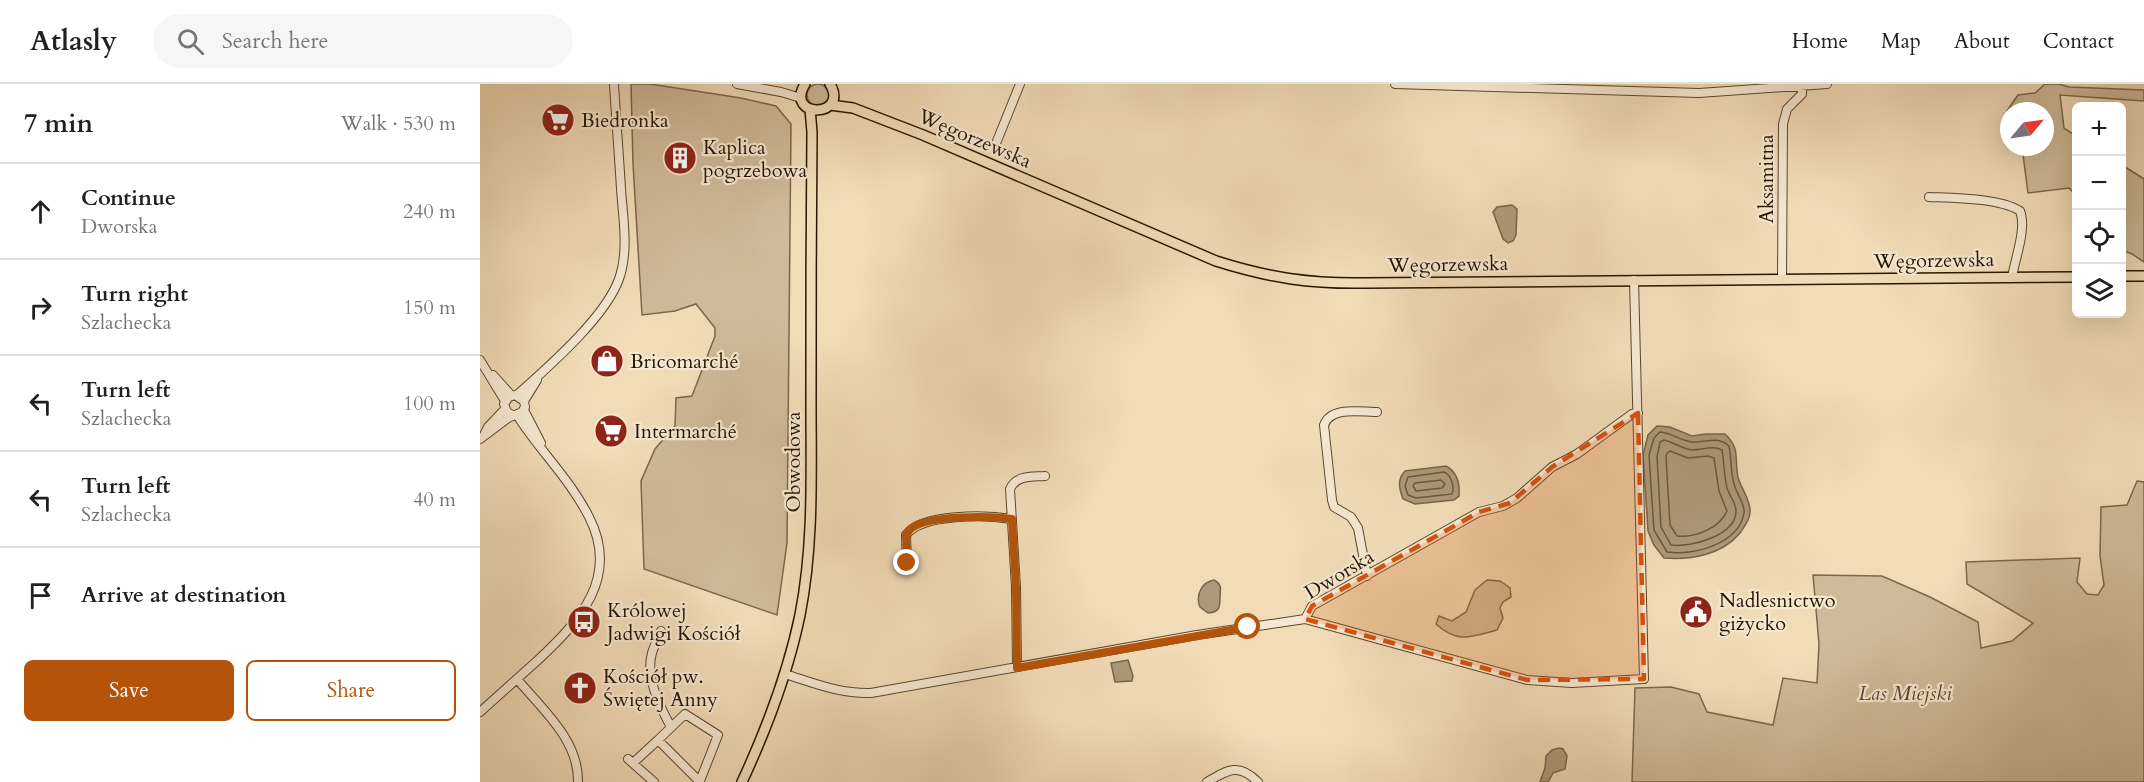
<!DOCTYPE html>
<html lang="en">
<head>
<meta charset="utf-8">
<style>
  :root { --surface:#fff; --page:#f6f6f6; --text:#202124; --muted:#757577; --line:#e0e0e0; --accent:#b45309 }
  body { margin:0; font-family:Cardo,serif; background:var(--page); color:var(--text) }
  .controls { position:absolute; right:18px; top:18px; display:grid; overflow:hidden; border-radius:9px; box-shadow:0 6px 24px #0002 }
  .controls button { width:54px; height:54px; display:grid; place-items:center; padding:0; border:0; border-bottom:2px solid var(--line); background:var(--surface); color:var(--text); font:30px sans-serif }
  .compass { position:absolute; left:1520px; top:18px; width:54px; height:54px; border-radius:50%; background:var(--surface); box-shadow:0 6px 24px #0002; rotate:61deg }
  .stop { position:absolute; width:18px; height:18px; margin:-14px; border:4px solid #b45309; border-radius:50%; background:#fff }
  .stop.end { background:#b45309; border-color:#fff; box-shadow:0 2px 6px #0008 }
  .list { margin:0; padding:0; list-style:none }
  h2 { display:flex; justify-content:space-between; align-items:center; height:78px; margin:0; padding:0 24px; font-size:26px }
  h2 small { font-size:20px; font-weight:400; color:var(--muted) }
  .list li { display:grid; grid-template-columns:39px 1fr auto; gap:18px; align-items:center; box-sizing:border-box; height:96px; padding:0 24px; border-top:2px solid var(--line) }
  .list b { display:block; font-size:22px; white-space:nowrap }
  .list p { margin:0; font-size:20px; white-space:nowrap; color:var(--muted) }
  .list em { font-size:20px; font-style:normal; color:var(--muted) }
  .actions { display:flex; gap:12px; padding:18px 24px }
  .actions a { flex:1; padding:14px 0; border:2px solid var(--accent); border-radius:9px; text-align:center; font-size:21px; color:var(--accent) }
  .actions .main { background:var(--accent); color:#fff }
  .icon { flex:none; width:33px; height:33px; fill:none; stroke:currentColor; stroke-width:2; stroke-linecap:round; stroke-linejoin:round }
  .map { position:relative; flex:none; width:1664px; height:698px; overflow:hidden }
  header { display:flex; align-items:center; gap:36px; box-sizing:border-box; height:84px; padding:0 30px; background:var(--surface); border-bottom:2px solid var(--line) }
  header strong { font-size:28px }
  nav { display:flex; gap:33px; margin-inline-start:auto; font-size:21px }
  .search { width:420px; height:54px; background:var(--page); display:flex; align-items:center; gap:15px; box-sizing:border-box; padding:0 21px; border-radius:33px; color:var(--muted); font-size:22px }
  main { display:flex }
  aside { flex:1; background:var(--surface) }
  .map>svg:first-child { display:block }
  .green { fill:#cfba99; stroke:#7b684c; stroke-width:1.5 }
  .water { fill:#ad9979; stroke:#776549; stroke-width:1.5 }
  .lines { fill:none; stroke-linecap:round; stroke-linejoin:round }
  .shore { stroke:#6a583c; stroke-width:1.5 }
  .minor-casing { stroke:#5a482e; stroke-width:10 }
  .major-casing { stroke:#271600; stroke-width:12 }
  .minor { stroke:#f7e8d1; stroke-width:8 }
  .major { stroke:#f2dcb8; stroke-width:9 }
  .route { stroke:#b45309; stroke-width:8 }
  .marked { fill:#d5520b; fill-opacity:0.2; stroke:#d5520b; stroke-width:4.5; stroke-dasharray:12 8; stroke-linejoin:round }
  .labels { text-anchor:middle; stroke-width:4.5; stroke-linejoin:round; paint-order:stroke }
  .poi-label { font-size:20px; fill:#271600; stroke:#f7e8d1; text-anchor:start }
  .street-label { font-size:20px; fill:#271600; stroke:#f7e8d1 }
  .park-label { font-size:20px; font-style:italic; fill:#59472e; stroke:#f7e8d1 }
</style>
</head>
<body>
<header>
<strong>Atlasly</strong>
<div class="search"><svg class="icon" aria-label="search" viewBox="0 0 24 24"><circle cx="10" cy="10" r="6"/><path d="M15 15l6 6"/></svg>Search here</div>
<nav><a>Home</a><a>Map</a><a>About</a><a>Contact</a></nav>
</header>
<main>
<aside>
<h2>7 min<small>Walk · 530 m</small></h2>
<ul class="list">
<li><svg class="icon" aria-label="ahead" viewBox="0 0 24 24"><path d="M12 20V5M6 11l6-6 6 6"/></svg><div><b>Continue</b><p>Dworska</p></div><em>240 m</em></li>
<li><svg class="icon" aria-label="right" viewBox="0 0 24 24"><path d="M7 20v-9h11M14 6l5 5-5 5"/></svg><div><b>Turn right</b><p>Szlachecka</p></div><em>150 m</em></li>
<li><svg class="icon" aria-label="left" viewBox="0 0 24 24"><path d="M17 20v-9H6M10 6l-5 5 5 5"/></svg><div><b>Turn left</b><p>Szlachecka</p></div><em>100 m</em></li>
<li><svg class="icon" aria-label="left" viewBox="0 0 24 24"><path d="M17 20v-9H6M10 6l-5 5 5 5"/></svg><div><b>Turn left</b><p>Szlachecka</p></div><em>40 m</em></li>
<li><svg class="icon" aria-label="arrive" viewBox="0 0 24 24"><path d="M6 21V4h12l-3 4 3 4H6"/></svg><div><b>Arrive at destination</b></div></li>
</ul>
<div class="actions"><a class="main">Save</a><a>Share</a></div>
</aside>
<div class="map">
<svg width="1664" height="698" viewBox="0 0 1664 698">
  <rect width="100%" height="100%" fill="#f2dcb8"/>
  <filter id="stains"><feTurbulence type="fractalNoise" baseFrequency=".00333" numOctaves="4"/><feColorMatrix values="0 0 0 0 .2 0 0 0 0 .09 0 0 0 0 .02 0 0 0 .5 -.17"/></filter>
  <radialGradient id="worn" r=".72"><stop offset=".6" stop-color="#630" stop-opacity="0"/><stop offset="1" stop-color="#630" stop-opacity=".3"/></radialGradient>
  <path class="green" d="M327 11a11 11 0 1 1 22 0a11 11 0 1 1-22 0Z
    M151,0H170L261,14L296,22L311,40L307,459L297,531L164,485L161,397L175,365L195,342L196,314L212,312L235,252V244L216,220L195,227L162,231L153,80Z
    M1565,0H1579L1589,3L1664,6V17L1580,11L1584,44L1596,52V111L1589,104L1548,109L1542,63H1565V27H1529V29L1527,27L1538,11L1555,9Z
    M1642,81L1664,95V178L1652,170L1642,166Z
    M1657,397L1664,398V698H1152L1155,604L1191,603L1219,610L1227,628L1293,641L1303,594L1337,599L1339,560L1333,491L1402,492L1450,513L1498,538L1501,564L1532,557L1553,539L1487,500L1486,478L1600,474L1597,498L1607,510L1618,511L1624,501L1620,472L1621,423L1647,421Z
    M1007,496L1020,497L1030,504L1031,513L1023,518L1020,524L1023,534L1017,546C991,553 978,560 956,540L959,532L972,537L986,528L995,506Z"/>
  <path class="water" d="M1032,121L1037,125L1036,151L1033,157L1028,159L1023,155L1013,128L1017,123Z
    M1177,342L1190,343L1212,352L1226,350H1245C1261,365 1254,374 1258,393C1261,405 1271,416 1270,428C1270,436 1264,443 1260,449C1242,471 1211,476 1184,474L1174,461L1168,447L1163,371L1168,351Z
    M966,382C977,388 980,400 979,412L974,416L935,420L923,415C919,404 917,395 925,387Z
    M734,496C743,501 740,505 740,513C740,523 740,528 728,529L720,523C715,511 722,498 734,496Z
    M648,576L653,592L652,597L635,598L631,579Z
    M1079,664L1083,665L1087,672L1085,685L1073,689L1068,698H1060L1065,684L1066,672L1072,666Z"/>
  <g class="lines">
    <path class="shore" d="M1180,348C1192,349 1201,357 1212,358C1226,359 1237,351 1249,362C1252,376 1250,390 1255,403C1258,412 1265,420 1264,429C1259,460 1213,472 1187,468L1174,446L1172,417L1169,371L1174,354Z
      M1184,356C1193,358 1203,365 1212,366C1223,366 1232,361 1242,366C1244,378 1244,391 1247,404C1249,411 1255,417 1256,426C1257,451 1211,464 1191,461L1181,443L1177,373L1180,358Z
      M1190,367L1208,374L1228,372L1234,374L1239,407L1247,427C1240,444 1215,454 1197,452L1190,441L1186,373L1187,369Z
      M964,388C971,391 975,403 972,410L936,414L928,411L925,402L928,393Z
      M961,396L965,400L962,404L936,407L933,402L935,399Z"/>
    <defs>
      <path id="minor" d="M257,0L301,8L321,14
        M915,0L1219,9L1347,0
        M517,57L540,0
        M1449,113C1473,114 1520,114 1540,127C1547,144 1535,175 1532,193
        M1302,195L1303,40L1307,25L1322,10V2
        M0,276L25,317
        M13,291L31,311
        M37,311C68,283 125,234 139,195C149,167 143,134 141,105C139,70 136,35 134,0
        M44,317L57,296
        M44,326L61,359
        M4,351L8,343L25,325
        M0,355L28,334L42,328L45,323L44,317L35,311L29,313L24,320L27,328L32,331
        M427,479L426,451C442,429 507,431 532,435
        M887,492L878,444L871,433L854,423L852,416L844,341C851,322 880,328 897,328
        M825,535L832,522L999,428L1023,422L1037,414L1072,383L1097,370L1152,330L1158,329
        M181,547C178,554 174,562 172,569C165,593 180,623 191,643
        M537,583L536,503L530,405C536,391 551,393 565,392
        M305,590C334,599 360,610 391,609L717,551L825,535L1047,596L1092,599L1164,595L1154,196
        M37,595C62,625 99,656 98,698
        M0,628C19,611 39,593 58,576C100,537 140,493 109,433C90,395 59,366 37,331
        M178,656L205,630L238,651L220,697
        M148,675L174,698
        M153,679L178,656L220,698
        M727,698C749,685 759,679 778,698"/>
      <path id="major" d="M325,0C304,35 370,34 350,0
        M350,21L373,24L443,51L736,177C790,194 830,200 886,199L1596,193
        M1642,192H1664
        M262,698C287,644 308,589 320,531C334,460 331,388 331,317C331,227 331,138 332,48L330,25"/>
    </defs>
    <use href="#minor" class="minor-casing"/>
    <use href="#major" class="major-casing"/>
    <use href="#minor" class="minor"/>
    <use href="#major" class="major"/>
  </g>
  <g class="lines">
    <path class="route" d="M427,479L426,451C427,450 430,445 432,444C448,431 512,432 532,435L536,503L537,584L768,543"/>
  </g>
  <path class="marked" d="M1158,329L1164,595L1047,596L825,535L832,522L999,428L1030,419L1072,383Z"/>
  <defs>
    <symbol id="supermarket-disc" viewBox="-11 -11 22 22"><circle r="9.5" fill="#8f2418" stroke="#f7e8d1"/><path d="M-6-5.5h2.5l.6 2H6L4.5 2H-2.5L-4.4-4H-6ZM-1.5 3.2a1.3 1.3 0 1 0 .1 0ZM3 3.2a1.3 1.3 0 1 0 .1 0Z" fill="#fff"/></symbol>
    <symbol id="building-disc" viewBox="-11 -11 22 22"><circle r="9.5" fill="#8f2418" stroke="#f7e8d1"/><path d="M-4-6H4V6H1V3H-1V6H-4ZM-2.5-4.3h1.7v1.8h-1.7ZM.8-4.3h1.7v1.8H.8ZM-2.5-1h1.7V.8h-1.7ZM.8-1h1.7V.8H.8Z" fill="#fff"/></symbol>
    <symbol id="shop-disc" viewBox="-11 -11 22 22"><circle r="9.5" fill="#8f2418" stroke="#f7e8d1"/><path d="M-5-2.5h2.3a2.7 3.5 0 0 1 5.4 0H5L5.5 6h-11ZM-1.5-2.5h3a1.5 2.3 0 0 0-3 0Z" fill="#fff"/></symbol>
    <symbol id="civic-disc" viewBox="-11 -11 22 22"><circle r="9.5" fill="#8f2418" stroke="#f7e8d1"/><path d="M-.6-6.5H3V-4.5H.6V-3L4-1V1h2V6H-6V1h2V-1L-.6-3ZM-1.2 2.5V6h2.4V2.5Z" fill="#fff"/></symbol>
    <symbol id="bus-disc" viewBox="-11 -11 22 22"><circle r="9.5" fill="#8f2418" stroke="#f7e8d1"/><path d="M-5-6H5V4H4V6H2V4H-2V6H-4V4H-5ZM-3.5-4V0h7V-4ZM-3.5 1.2v1.5H-2V1.2ZM2 1.2v1.5H3.5V1.2Z" fill="#fff"/></symbol>
    <symbol id="church-disc" viewBox="-11 -11 22 22"><circle r="9.5" fill="#8f2418" stroke="#f7e8d1"/><path d="M-1.2-6h2.4v3.5h3.3v2.4h-3.3V6h-2.4V-.1h-3.3v-2.4h3.3Z" fill="#fff"/></symbol>
  </defs>
  <g fill-rule="evenodd">
    <use href="#supermarket-disc" x="59" y="17" width="38" height="38"/>
    <use href="#building-disc" x="181" y="55" width="38" height="38"/>
    <use href="#shop-disc" x="108" y="258" width="38" height="38"/>
    <use href="#supermarket-disc" x="112" y="328" width="38" height="38"/>
    <use href="#civic-disc" x="1197" y="509" width="38" height="38"/>
    <use href="#bus-disc" x="85" y="519" width="38" height="38"/>
    <use href="#church-disc" x="81" y="585" width="38" height="38"/>
  </g>
  <g class="labels">
    <g class="poi-label">
      <text x="101" y="43">Biedronka</text>
      <text x="223" y="70">Kaplica<tspan x="223" dy="23">pogrzebowa</tspan></text>
      <text x="150" y="284">Bricomarché</text>
      <text x="154" y="354">Intermarché</text>
      <text x="1239" y="523">Nadlesnictwo<tspan x="1239" dy="23">giżycko</tspan></text>
      <text x="127" y="533">Królowej<tspan x="127" dy="23">Jadwigi Kościół</tspan></text>
      <text x="123" y="599">Kościół pw.<tspan x="123" dy="23">Świętej Anny</tspan></text>
    </g>
    <g class="street-label">
      <text transform="translate(495 54) rotate(23)" y="7">Węgorzewska</text>
      <text transform="translate(1286 95) rotate(-90)" y="7">Aksamitna</text>
      <text transform="translate(1454 176) rotate(-1)" y="7">Węgorzewska</text>
      <text transform="translate(968 180) rotate(-1)" y="7">Węgorzewska</text>
      <text transform="translate(313 378) rotate(-90)" y="7">Obwodowa</text>
      <text transform="translate(859 490) rotate(-31)" y="7">Dworska</text>
    </g>
    <g class="park-label">
      <text x="1425" y="616">Las Miejski</text>
    </g>
  </g>
  <rect width="100%" height="100%" filter="url(#stains)"/>
  <rect width="100%" height="100%" fill="url(#worn)"/>
</svg>
<div class="controls">
<button>+</button>
<button>−</button>
<button><svg class="icon" aria-label="locate" viewBox="0 0 24 24"><circle cx="12" cy="12" r="6"/><path d="M12 2v4M12 18v4M2 12h4M18 12h4"/></svg></button>
<button><svg class="icon" aria-label="layers" viewBox="0 0 24 24"><path d="M12 4l9 5-9 5-9-5zM3 14l9 5 9-5"/></svg></button>
</div>
<svg class="compass" viewBox="-18 -18 36 36"><path d="M0-13l5 13h-10z" fill="#e53935"/><path d="M0 13l5-13h-10z" fill="#757577"/></svg>
<div class="stop" style="left:768px;top:543px"></div>
<div class="stop end" style="left:427px;top:479px"></div>
</div>
</main>
</body>
</html>
